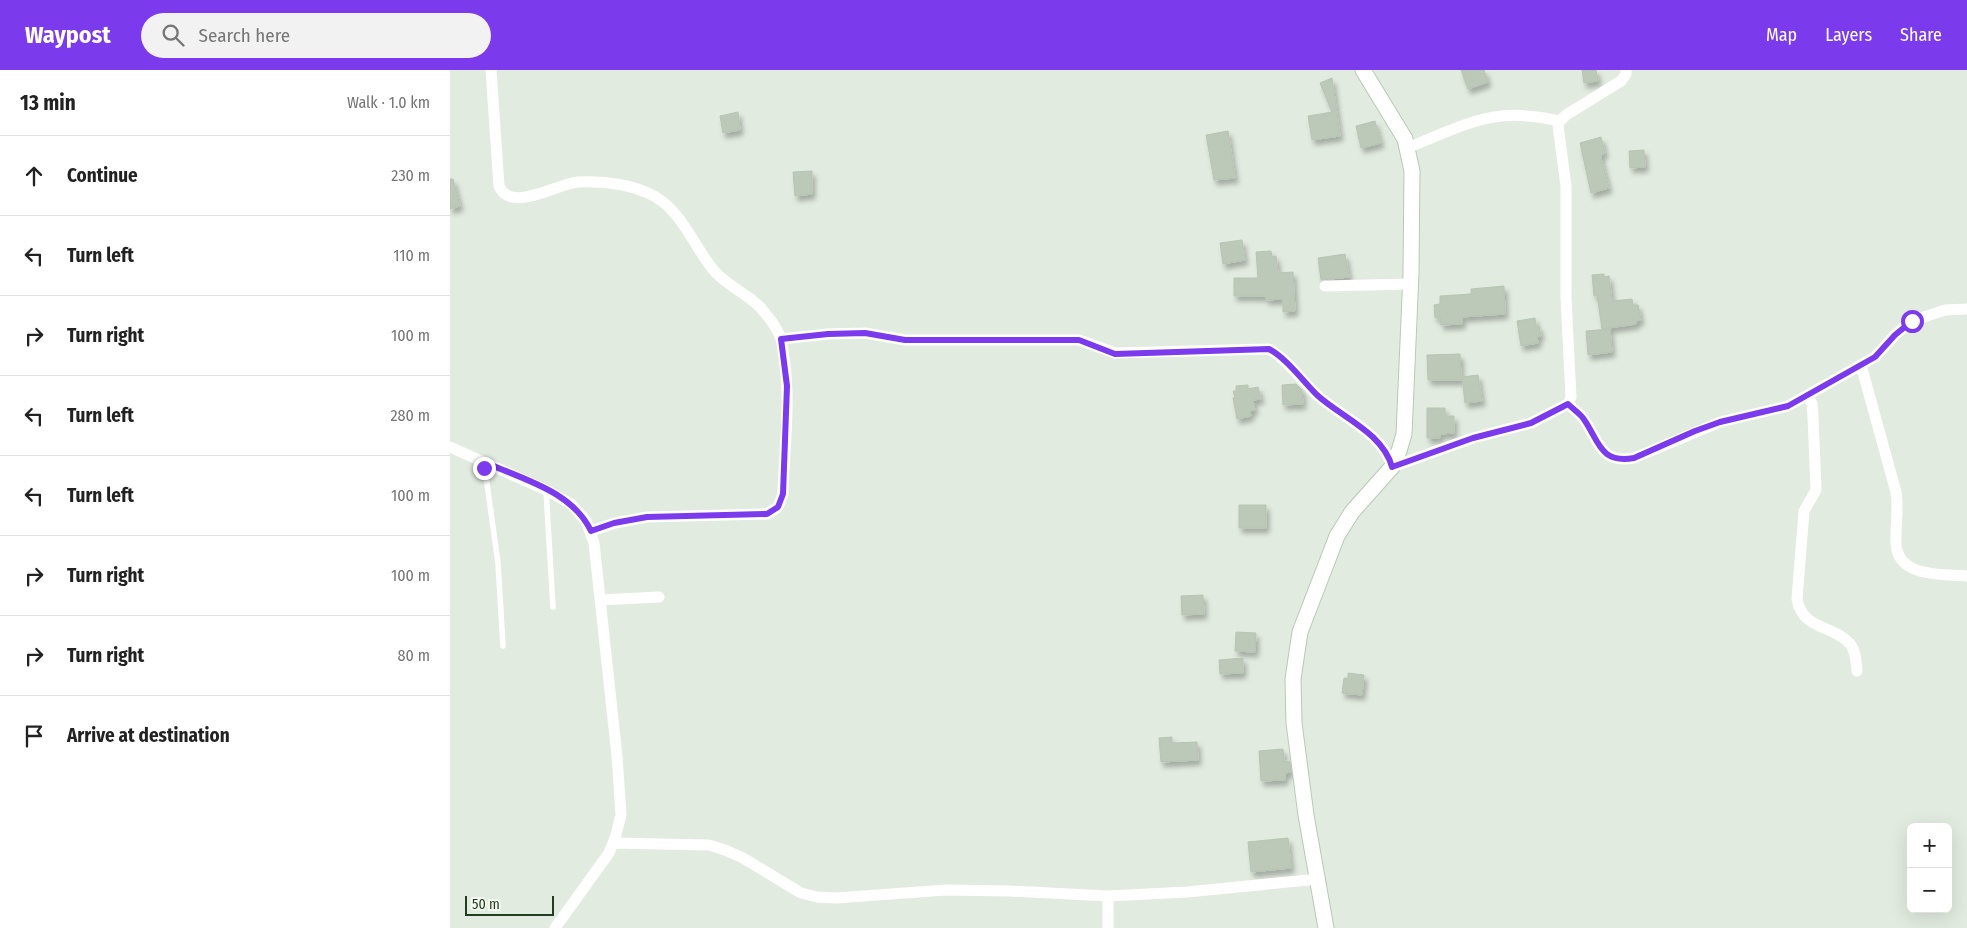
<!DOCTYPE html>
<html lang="en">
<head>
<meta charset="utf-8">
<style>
  :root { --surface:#fff; --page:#f2f2f2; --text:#222; --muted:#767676; --line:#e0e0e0; --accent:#7c3aed }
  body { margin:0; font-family:"Fira Sans Condensed",sans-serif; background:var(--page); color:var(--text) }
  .controls { position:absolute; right:15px; bottom:15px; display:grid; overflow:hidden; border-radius:8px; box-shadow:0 5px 20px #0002 }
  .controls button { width:45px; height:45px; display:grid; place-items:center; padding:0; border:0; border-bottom:1px solid var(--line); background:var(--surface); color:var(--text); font:25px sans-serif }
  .scale { position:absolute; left:15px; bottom:12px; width:89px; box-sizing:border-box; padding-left:5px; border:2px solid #213c20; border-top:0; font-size:14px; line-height:18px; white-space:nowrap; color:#213c20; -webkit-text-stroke:4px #f2f8f0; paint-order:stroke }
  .stop { position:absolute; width:15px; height:15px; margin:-11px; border:4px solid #7c3aed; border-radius:50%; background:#fff }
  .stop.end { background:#7c3aed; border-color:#fff; box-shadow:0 1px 5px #0008 }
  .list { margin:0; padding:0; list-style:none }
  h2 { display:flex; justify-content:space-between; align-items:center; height:65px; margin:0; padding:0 20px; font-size:21px }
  h2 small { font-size:16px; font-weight:400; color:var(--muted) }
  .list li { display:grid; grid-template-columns:32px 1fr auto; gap:15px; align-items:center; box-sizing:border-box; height:80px; padding:0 20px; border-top:1px solid var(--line) }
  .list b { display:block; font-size:19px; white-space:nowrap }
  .list em { font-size:16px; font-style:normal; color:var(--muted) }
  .icon { flex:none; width:28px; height:28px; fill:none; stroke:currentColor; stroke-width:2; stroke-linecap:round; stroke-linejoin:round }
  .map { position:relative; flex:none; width:1517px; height:858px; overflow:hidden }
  header { display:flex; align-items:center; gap:30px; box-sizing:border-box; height:70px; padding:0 25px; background:var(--accent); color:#fff }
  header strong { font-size:24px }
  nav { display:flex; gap:28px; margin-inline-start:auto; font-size:18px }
  .search { width:350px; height:45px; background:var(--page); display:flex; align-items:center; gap:12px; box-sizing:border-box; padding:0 18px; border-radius:28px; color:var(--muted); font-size:19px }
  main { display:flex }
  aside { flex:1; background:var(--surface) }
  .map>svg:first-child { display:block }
  .building { fill:#bcc9b8; stroke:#b6c5b2; filter:url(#shadow) }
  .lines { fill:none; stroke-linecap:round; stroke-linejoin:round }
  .secondary-casing { stroke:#b6cbb3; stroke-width:17 }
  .lane { stroke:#fff; stroke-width:5.5 }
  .street { stroke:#fff; stroke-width:11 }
  .secondary { stroke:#fff; stroke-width:15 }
  .route { stroke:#7c3aed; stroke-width:6 }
</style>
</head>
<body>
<header>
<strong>Waypost</strong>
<div class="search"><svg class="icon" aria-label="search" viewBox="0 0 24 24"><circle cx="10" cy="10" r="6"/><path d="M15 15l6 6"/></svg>Search here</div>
<nav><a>Map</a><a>Layers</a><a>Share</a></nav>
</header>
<main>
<aside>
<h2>13 min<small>Walk · 1.0 km</small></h2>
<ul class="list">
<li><svg class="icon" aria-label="ahead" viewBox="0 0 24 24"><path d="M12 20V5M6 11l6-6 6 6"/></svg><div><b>Continue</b></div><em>230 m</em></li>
<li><svg class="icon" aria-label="left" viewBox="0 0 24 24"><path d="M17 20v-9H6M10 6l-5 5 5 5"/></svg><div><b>Turn left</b></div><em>110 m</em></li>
<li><svg class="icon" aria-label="right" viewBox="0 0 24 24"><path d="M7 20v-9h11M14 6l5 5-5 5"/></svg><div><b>Turn right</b></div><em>100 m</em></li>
<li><svg class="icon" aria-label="left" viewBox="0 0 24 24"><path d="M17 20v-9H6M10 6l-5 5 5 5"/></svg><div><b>Turn left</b></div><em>280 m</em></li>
<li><svg class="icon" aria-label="left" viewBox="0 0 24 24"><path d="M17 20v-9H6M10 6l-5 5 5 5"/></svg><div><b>Turn left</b></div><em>100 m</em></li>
<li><svg class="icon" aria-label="right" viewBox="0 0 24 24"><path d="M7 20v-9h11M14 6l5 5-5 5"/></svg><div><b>Turn right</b></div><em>100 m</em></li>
<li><svg class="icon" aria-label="right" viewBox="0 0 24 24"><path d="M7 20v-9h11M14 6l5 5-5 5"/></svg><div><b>Turn right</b></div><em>80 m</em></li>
<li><svg class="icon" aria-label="arrive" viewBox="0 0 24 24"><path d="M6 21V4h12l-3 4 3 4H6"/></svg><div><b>Arrive at destination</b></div></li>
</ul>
</aside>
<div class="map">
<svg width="1517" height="858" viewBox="0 0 1517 858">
  <defs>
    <filter id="shadow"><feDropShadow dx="3" dy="5" stdDeviation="2.5" flood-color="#0004"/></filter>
  </defs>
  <rect width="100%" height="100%" fill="#e2ebe0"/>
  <path class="building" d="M1011,0H1034L1038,12L1018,19Z
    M1132,0H1146L1148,11L1134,13Z
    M882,8L890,66L862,70L858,46L882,42L870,13Z
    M288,42L290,60L273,63L270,46Z
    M925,51L931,73L911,78L906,56Z
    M778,61L785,108L764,110L756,65Z
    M1151,67L1155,83L1151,85V88L1159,118L1141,123L1130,73Z
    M1194,80L1195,97L1180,98L1179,81Z
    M362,101V124L345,126L343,102Z
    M0,109H3L10,136L0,139Z
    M792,170L795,190L773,194L770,173Z
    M821,181L822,187L826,186L828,203L843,202L845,241L833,242V229L816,230V226H784V208H808L806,182Z
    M895,184L899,207L871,210L868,188Z
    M1154,204V207L1159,206L1162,231L1182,229L1183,235H1188L1191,250L1186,251V254L1152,259L1147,225L1144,226L1142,205Z
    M1054,216L1055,244L1012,247V254L991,255L990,247L985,248L984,235L990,234V226L1021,224V219Z
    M1085,248L1086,256H1089L1091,266L1087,267L1088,273L1071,276L1067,251Z
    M1160,259L1162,282L1138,285L1136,261Z
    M1010,284L1011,310H978L977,285Z
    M1028,305L1032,331L1015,333L1012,307Z
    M846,314L852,320L853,334L833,335L832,315Z
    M798,315V319L808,317L811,329L803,330L805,340L800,341L801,346L787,349L783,328H785L783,321H786V316Z
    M977,338H995V346H1004V363L990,364V368H977Z
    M789,435H816V458H789Z
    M753,525L754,544L732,545L731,526Z
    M786,562L806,563L805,582L785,581Z
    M793,588V603L770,604L769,590Z
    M898,603L914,605L912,625L892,623L894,608H898Z
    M722,667V673L747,672L748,690L711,692L709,668Z
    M833,679L834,691L840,692L841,702L835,703V710L811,711L809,681Z
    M838,768L841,798L801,802L798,772Z"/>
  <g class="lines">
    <defs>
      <path id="secondary" d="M876,858L856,745L844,653L843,609L850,562L887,466L902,442L942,397L949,381L954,364L961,203L962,101L955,69L913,0"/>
    </defs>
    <use href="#secondary" class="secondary-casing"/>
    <path class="lane" d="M34,392L48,493L53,576
      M96,420L103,537"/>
    <path class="street" d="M41,0L49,116C60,144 109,113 128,112C153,111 175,113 198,123C229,136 242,172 261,197C276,217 301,224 315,243C321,250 328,260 331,269C333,275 333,282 334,288C341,332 334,379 333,424L328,437L317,444L197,447L165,453L141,461
      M957,78C985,67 1023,48 1052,46C1071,44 1092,47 1110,51
      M875,216L961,214
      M331,269L378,264L415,263L455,270H629L665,283L819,279C837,289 852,311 867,325C890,346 934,364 942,397L1023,368L1081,353L1118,334L1121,327L1116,228V116L1108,56L1110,51L1116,45L1171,11L1176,4V0
      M1411,295L1446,422C1449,440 1445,456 1446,474C1448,508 1493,504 1517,506
      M1358,326L1362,334L1363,346L1366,420L1354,441L1347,529C1352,560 1384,555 1400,574C1406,581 1406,592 1407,601
      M1118,334C1123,339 1129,343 1133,348C1149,370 1149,394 1184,388L1270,352L1338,336L1425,287L1445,265L1462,251L1495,240L1517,239
      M0,377L96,420L121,434L136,451L144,473L167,686L171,745L166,765L159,783L105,858
      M151,530L209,527
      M163,773L259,775L275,780L293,788L351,823L367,827L386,828L496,820L560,821L658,826L737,822L869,809
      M658,826V858"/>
    <use href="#secondary" class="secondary"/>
  </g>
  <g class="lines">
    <path class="route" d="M34,398V392C72,409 122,421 141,461L164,453L197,447L317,444L328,437L333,424L337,316L331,269L378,264L415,263L455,270H629L665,284L819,279C836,288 853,311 867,325C891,347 933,363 942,397L1023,368L1081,353L1118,334C1123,339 1129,343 1133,348C1149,370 1149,394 1184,388L1245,361L1270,352L1338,336L1425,287L1445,265L1462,251"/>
  </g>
</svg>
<div class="controls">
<button>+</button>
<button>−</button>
</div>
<div class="scale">50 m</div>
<div class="stop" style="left:1462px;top:251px"></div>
<div class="stop end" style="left:34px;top:398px"></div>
</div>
</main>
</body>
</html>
